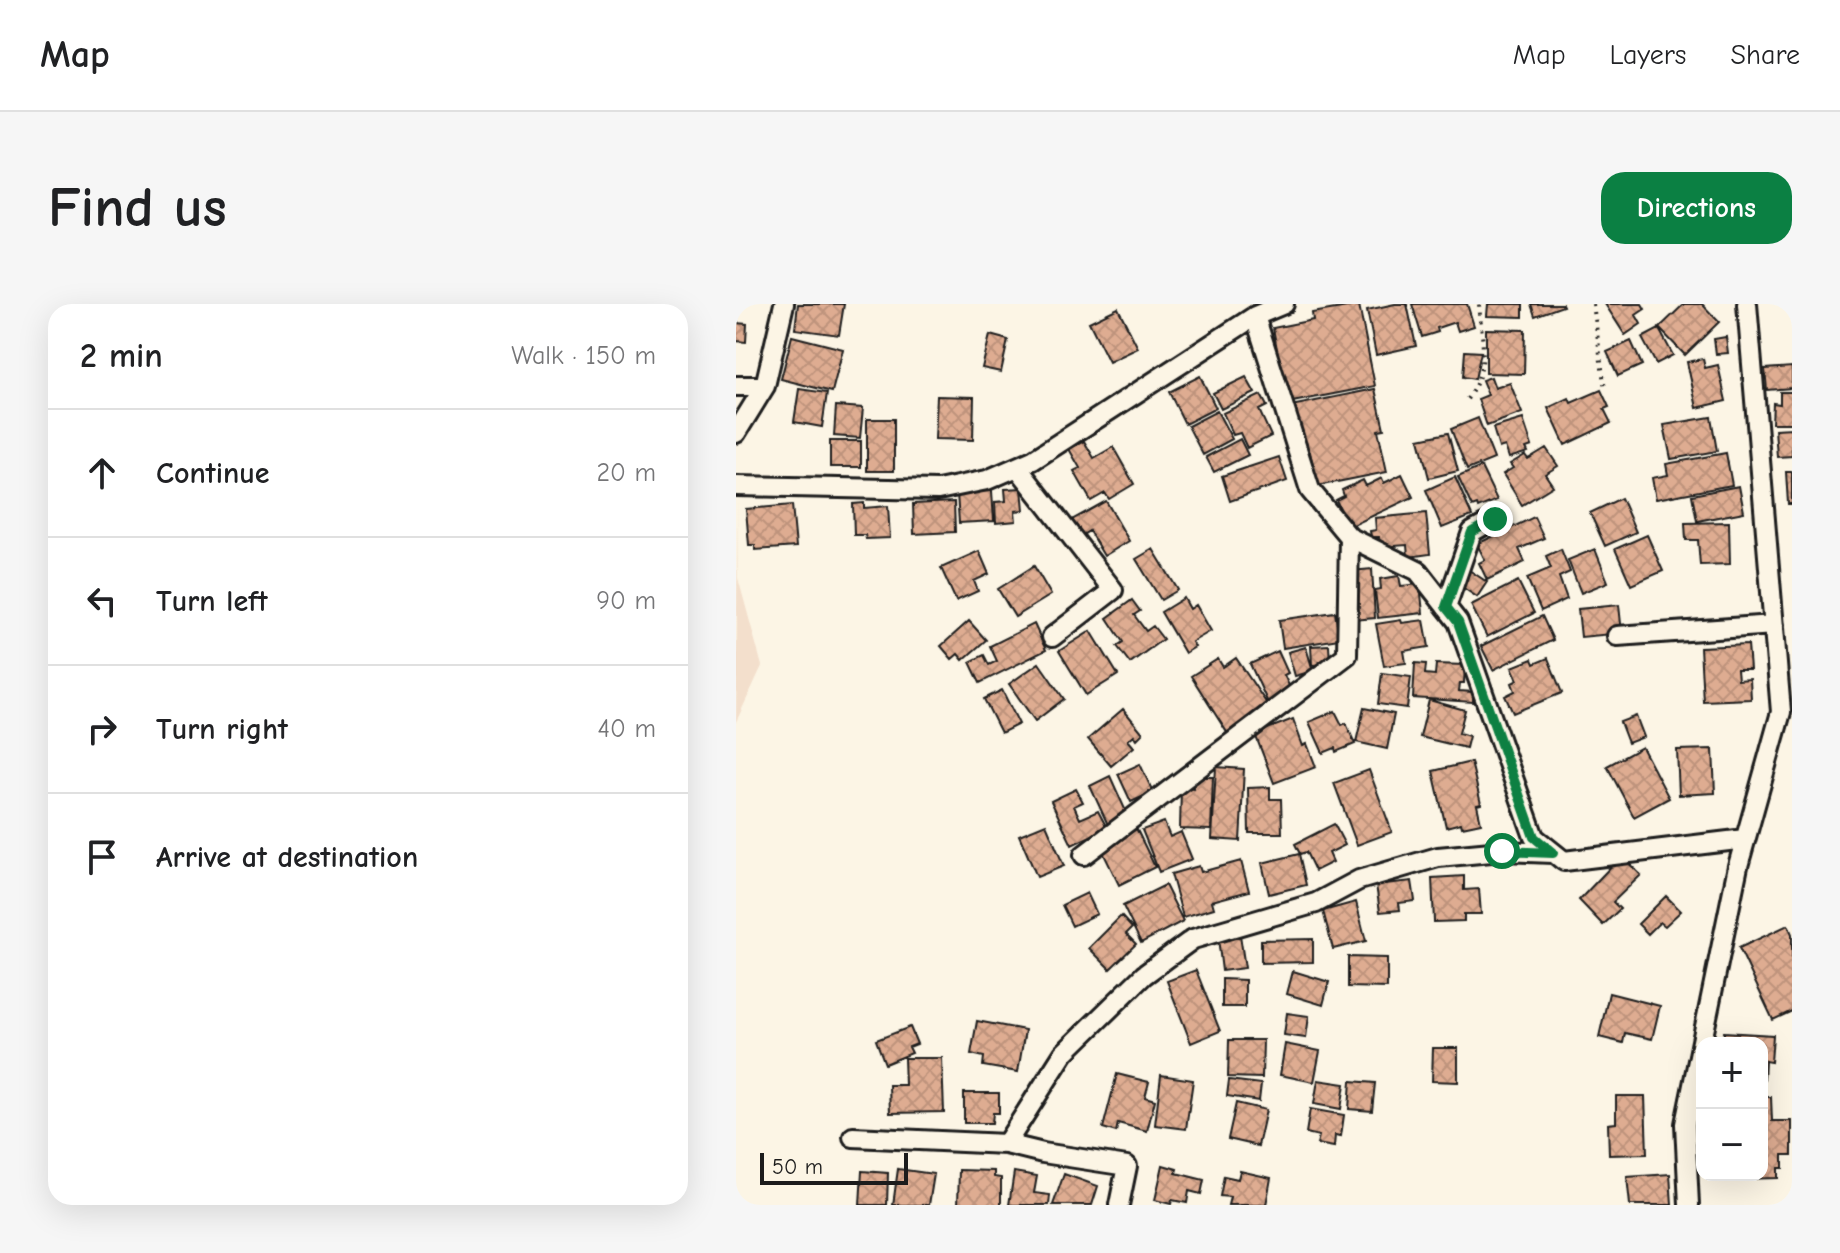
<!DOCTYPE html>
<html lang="en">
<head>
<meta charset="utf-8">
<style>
  :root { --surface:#fff; --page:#f6f6f6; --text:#202124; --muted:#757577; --line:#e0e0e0; --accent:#0b8043 }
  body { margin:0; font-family:"Comic Neue",sans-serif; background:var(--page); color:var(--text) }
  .controls { position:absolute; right:24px; bottom:24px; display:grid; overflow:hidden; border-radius:16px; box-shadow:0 8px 32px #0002 }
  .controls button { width:72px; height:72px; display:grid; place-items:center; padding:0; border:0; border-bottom:2px solid var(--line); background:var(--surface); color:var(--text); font:40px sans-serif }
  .scale { position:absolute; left:24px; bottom:20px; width:148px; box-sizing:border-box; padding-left:8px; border:4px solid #1c1c1c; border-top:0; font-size:22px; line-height:28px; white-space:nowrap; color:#1c1c1c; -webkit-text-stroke:6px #fcf5e5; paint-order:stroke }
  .stop { position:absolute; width:24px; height:24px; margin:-18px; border:6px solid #0b8043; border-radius:50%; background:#fff }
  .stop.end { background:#0b8043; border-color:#fff; box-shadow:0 2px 8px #0008 }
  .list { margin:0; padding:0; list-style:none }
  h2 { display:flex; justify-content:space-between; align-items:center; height:104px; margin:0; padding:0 32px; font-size:34px }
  h2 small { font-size:26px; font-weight:400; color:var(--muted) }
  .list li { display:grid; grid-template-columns:52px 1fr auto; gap:24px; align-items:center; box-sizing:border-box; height:128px; padding:0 32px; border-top:2px solid var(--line) }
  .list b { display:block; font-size:30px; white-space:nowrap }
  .list em { font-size:26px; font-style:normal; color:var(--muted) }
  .icon { flex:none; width:44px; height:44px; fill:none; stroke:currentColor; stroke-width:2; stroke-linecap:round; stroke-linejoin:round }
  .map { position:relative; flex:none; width:1056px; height:901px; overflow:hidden; border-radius:24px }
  header { display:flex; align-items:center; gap:48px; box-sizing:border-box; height:112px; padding:0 40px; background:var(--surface); border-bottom:2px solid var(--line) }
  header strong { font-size:38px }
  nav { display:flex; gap:44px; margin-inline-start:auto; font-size:28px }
  .intro { display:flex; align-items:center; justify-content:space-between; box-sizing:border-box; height:192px; padding:0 48px }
  h1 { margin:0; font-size:56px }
  .button { padding:20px 36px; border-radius:24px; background:var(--accent); color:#fff; font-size:28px; font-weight:700 }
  main { display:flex; gap:48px; padding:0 48px }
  aside { flex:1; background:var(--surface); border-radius:24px; box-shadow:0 8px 32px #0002 }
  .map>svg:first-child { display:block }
  .built { fill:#f3dfcc }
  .building { fill:url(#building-cross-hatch); stroke:#1c1c1c; stroke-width:2 }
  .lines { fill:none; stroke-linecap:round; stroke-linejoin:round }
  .minor-casing { stroke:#1c1c1c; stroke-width:24 }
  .path { stroke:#1c1c1c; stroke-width:4; stroke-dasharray:2 6; stroke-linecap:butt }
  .minor { stroke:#fcf5e5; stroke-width:18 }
  .route { stroke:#0b8043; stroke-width:10 }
</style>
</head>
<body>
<header>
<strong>Map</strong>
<nav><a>Map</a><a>Layers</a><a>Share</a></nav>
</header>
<div class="intro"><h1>Find us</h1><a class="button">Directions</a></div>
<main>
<aside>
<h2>2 min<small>Walk · 150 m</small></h2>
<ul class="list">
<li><svg class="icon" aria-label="ahead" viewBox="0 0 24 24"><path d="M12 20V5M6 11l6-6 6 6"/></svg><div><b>Continue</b></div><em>20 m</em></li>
<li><svg class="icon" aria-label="left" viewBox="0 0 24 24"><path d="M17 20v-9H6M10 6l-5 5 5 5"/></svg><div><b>Turn left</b></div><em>90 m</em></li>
<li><svg class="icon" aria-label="right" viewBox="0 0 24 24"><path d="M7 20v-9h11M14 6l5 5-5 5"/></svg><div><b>Turn right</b></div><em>40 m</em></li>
<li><svg class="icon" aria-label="arrive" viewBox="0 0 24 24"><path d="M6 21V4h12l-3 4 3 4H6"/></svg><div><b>Arrive at destination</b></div></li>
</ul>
</aside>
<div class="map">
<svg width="1056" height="901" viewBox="0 0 1056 901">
  <defs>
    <pattern id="building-cross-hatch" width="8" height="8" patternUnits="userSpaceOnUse" patternTransform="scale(2)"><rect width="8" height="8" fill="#deac91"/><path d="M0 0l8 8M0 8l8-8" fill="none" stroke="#be937c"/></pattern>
  </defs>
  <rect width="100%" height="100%" fill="#fcf5e5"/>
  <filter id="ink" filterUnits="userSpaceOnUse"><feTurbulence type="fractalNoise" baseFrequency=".0125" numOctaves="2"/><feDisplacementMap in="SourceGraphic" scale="16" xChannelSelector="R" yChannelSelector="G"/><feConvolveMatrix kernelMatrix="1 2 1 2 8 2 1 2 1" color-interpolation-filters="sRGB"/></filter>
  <g filter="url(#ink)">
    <path class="built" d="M2,195V274L26,362L0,418Z"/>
    <path class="building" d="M62,0H108L103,31L59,25Z
      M659,0H671L680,42L640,51L631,6Z
      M676,0H731L738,22L722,27L719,18L701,24L702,28L686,33Z
      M752,0H787V13L751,12Z
      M795,0H826L827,2L799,12Z
      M869,0H906L909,5L900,11L905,20L889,31Z
      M948,0H966L983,18L949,51L923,24Z
      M623,1L639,82L551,99L537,24L577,16L576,9Z
      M382,4L402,44L373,58L353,18Z
      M0,19L11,20L10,38L0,37Z
      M750,25L789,26L788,70L750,69Z
      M923,25L937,51L920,60L906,34Z
      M254,31L272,36L265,68L246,64Z
      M56,32L107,45L96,88L45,75Z
      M990,33L992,49L980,50L978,35Z
      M895,37L906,61L882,72L871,48Z
      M729,47L745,48L739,75L727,73Z
      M967,55L969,64L982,61L990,97L961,104L951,58Z
      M1056,63V84L1031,86L1029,65Z
      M464,72L480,104L449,120L433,88Z
      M510,73L519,89L485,105L477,89Z
      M755,73L759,84L774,79L786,109L751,122L742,95L752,91L746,76Z
      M63,85L91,89L86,123L58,118Z
      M639,85L648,125L642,126L651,168L581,182L574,148L569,149L555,102Z
      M865,86L873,103L868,105L875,119L829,141L812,104L833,94L835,99Z
      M1044,88H1056V119H1036L1037,99L1044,100Z
      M525,91L531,102L523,106L535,132L511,144L504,129L497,131L487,109Z
      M201,92L238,93L237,136L199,135Z
      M100,102L127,104L124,134L98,132Z
      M481,107L496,135L467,151L452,122Z
      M975,113L981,147L935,155L928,121Z
      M742,114L758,155L731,166L715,125Z
      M131,115H158V167H131Z
      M787,115L796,142L790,144L792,148L773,154L769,142L763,144L757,124Z
      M1056,124V152L1041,153L1039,125Z
      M712,129L722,167L693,174L683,135Z
      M504,135L512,151L478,168L470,153Z
      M94,137H125V163H94Z
      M348,137L358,154L377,143L398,180L373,195L369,189L355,197L338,167L344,164L333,145Z
      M810,144L822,162L809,170L817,182L786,201L767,170L777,164L774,160L789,151L792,155Z
      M990,149L996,181L920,195L916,174L932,171L930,160Z
      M543,153L551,177L494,197L486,172Z
      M745,163L761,196L742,204L741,201L736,203L722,173Z
      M1050,168H1056V200H1052Z
      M666,170L677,193L613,223L600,196L608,192L606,186L627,176L630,182L646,174L648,179Z
      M719,173L736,212L706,224L690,186Z
      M1003,182L1008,208L961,217L956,191Z
      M286,184L288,206L279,207L280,217L260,219L259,198L270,197L269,185Z
      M256,187L258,217L223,219L221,189Z
      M885,194L900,228L869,242L854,209Z
      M370,197L393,237L368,252L353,227L345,232L336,216Z
      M218,198L219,228L178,230L177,200Z
      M128,199V204L152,202L154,234L130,235L129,231H118L117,200Z
      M56,201L60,243L19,246V241H13L10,205Z
      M690,209L694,250L672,253L671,241L644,243L643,233H635L634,227L640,226L639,214Z
      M798,213L808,234L783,245L789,258L751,276L743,259L749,256L741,240Z
      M993,218L994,260L964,261L962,236H950L949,219Z
      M911,231L927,267L895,281L879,245Z
      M417,245L442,286L425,296L400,255Z
      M825,245L834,268L823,273L831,295L805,307L791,274L815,264L810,252Z
      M859,245L872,278L845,289L832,256Z
      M243,247L253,270L238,277L242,287L220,297L205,264Z
      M298,262L315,291L279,313L262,285Z
      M636,265L639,314L618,316L615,267Z
      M733,266L751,278L741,293L723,281Z
      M663,272L665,282L684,280L687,309L642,314L639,286L645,285L644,275Z
      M782,277L798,309L751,333L735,301Z
      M448,294L454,305L460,301L475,327L456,338L459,343L449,349L425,308Z
      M396,296L404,307L398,311L410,327L417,322L427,335L394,359L381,342L387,338L371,314Z
      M883,301L886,329L845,333L842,305Z
      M599,308L603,335L547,344L543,316Z
      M806,312L817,336L757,366L745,342Z
      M665,316L666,319L688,316L693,343L668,347L670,359L648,362L640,320Z
      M233,317L250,336L227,356L222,350L216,355L205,342Z
      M298,320L310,346L244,379L234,358L248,351L253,361L261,357L254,342Z
      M355,327L382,371L350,391L323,347Z
      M593,341L594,360L576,361L575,342Z
      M1012,341L1014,366H1001L1002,376L1014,375L1015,395L967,397L964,343Z
      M570,343L577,367L559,372L552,348Z
      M542,347L552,369L548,371L556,388L532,399L514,360Z
      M500,354L533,403L492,430L455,372L482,355L487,363Z
      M812,354L826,389L777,409L769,392L779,387L776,379L782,376L776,363L796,355L798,360Z
      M303,359L328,395L299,417L273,380Z
      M679,359L690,360L689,370L699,371L700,360L729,361L728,379H724L723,387L737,388V398L677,394Z
      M646,369L675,373L671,404L642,400Z
      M266,386L283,420L265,429L248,395Z
      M693,396L729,406L723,429L733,432L730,444L684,433Z
      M628,404L658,410L651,445L620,438Z
      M387,405L407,429L401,435L398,431L392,436L398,443L375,462L352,435Z
      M599,407L606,421L610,419L619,440L600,448L599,444L587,449L573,418Z
      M900,412L908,433L892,439L884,418Z
      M557,415L567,442L571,440L580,463L538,479L519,430Z
      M906,443L933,494L898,513L871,462Z
      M977,445L979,489L943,491L941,446Z
      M735,458L745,500L741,501L745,519L726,523L725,519L710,523L697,467Z
      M404,460L417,488L395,498L382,470Z
      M480,463L508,465L504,537L476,535Z
      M633,466L656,528L621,541L598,479Z
      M374,472L392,512L372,521L354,482Z
      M457,473H477L475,526L444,525L445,483L457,484Z
      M534,483V495H545L546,529H513L512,484Z
      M340,485L347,498L338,502L344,515L362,507L371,524L336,541L315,497Z
      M428,518L434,533L445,528L456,555L423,568L406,526Z
      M310,520L328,562L301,573L283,531Z
      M598,520L609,541L593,549L597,558L579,567L570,548L564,550L559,540Z
      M400,524L419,563L383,581L364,542Z
      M563,550L570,581L533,590L526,559Z
      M885,552L905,571L877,598L884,605L867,621L843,596Z
      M505,557L513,587L476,597L478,604L447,613L435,570L463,562L465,568Z
      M728,572V586L743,585L745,610H728V617L698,618L696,574Z
      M676,577L679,597L663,599L664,606L644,608L640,581Z
      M429,581L447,617L405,639L387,602Z
      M351,589L361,610L336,622L326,601Z
      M930,592L945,607L929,622L924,618L912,630L902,620Z
      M620,598L630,637L597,645L587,607Z
      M385,612L396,624L390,630L400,640L374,665L353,644Z
      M1052,621L1056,630V707L1037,716L1003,644Z
      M504,631L509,664L486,667L482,634Z
      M577,635V658L525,659V636Z
      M612,653L651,654V684L612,683Z
      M460,666L484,727L455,739L431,677Z
      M557,667L593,678L587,701L551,690Z
      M486,675L509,676V703H486Z
      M873,689L924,702L916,735L889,729L887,739L863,733Z
      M551,709L573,712L570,734L548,731Z
      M241,717L289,726L282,768L247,762L248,753L235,750Z
      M174,723L181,740L173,743L176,749L149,760L140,736Z
      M988,728L1037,731L1035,758L1029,757L1028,777H1026V739H987Z
      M493,736H527L526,774L492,773Z
      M549,740L584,747L578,778L544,771Z
      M697,744H722V778L696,777Z
      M168,754H206L208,808L154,809L153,781H169Z
      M381,770L413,778L409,793L419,796L411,827L382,819L380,828L367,824Z
      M425,771L457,776L450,825L419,821Z
      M493,776L525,780L523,797L491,792Z
      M582,776L609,780L605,805L578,800Z
      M615,777L639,779L636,807L613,805Z
      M228,789H263V809H257L256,819H228Z
      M880,792H909L911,850L873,851L872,820L880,819Z
      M1026,793H1035L1036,817H1056V851H1047V864H1042V874L1004,875V871H1026Z
      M500,799L530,806L522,842L492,835Z
      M574,805L608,811L605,832L599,831L598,843L581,840L583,832L570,829Z
      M427,861L441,865L440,869L468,876L465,890L453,887L451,899L436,896L435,900L419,896Z
      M162,865L198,870L193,901H157Z
      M223,866L258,867V873L265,874V901H222Z
      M126,867L152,869L151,901H124Z
      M504,867L535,874L530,901H492L494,893L484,892L488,872L502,875Z
      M278,868L301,872L298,889L314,891L313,901H273Z
      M328,870L362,882L356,901H317Z
      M934,870L936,901H894L891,873Z"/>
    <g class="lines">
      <defs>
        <path id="minor" d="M519,12L574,186L613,233L682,267L722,318L798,533L828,557L1009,535
          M0,82H29
          M0,129L29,82L48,0
          M282,164L377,286L316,333
          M0,182L202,186L251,176L297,156L519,12L548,0
          M710,303L736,228L759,215
          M881,332L1038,321
          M348,551L611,351L613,233
          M117,833L270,840L307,849L391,862L383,901
          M270,840L328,749L408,671L457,635L580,599L623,576L702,553L766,547L817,549
          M953,901L949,820L1002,562L1045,408L1011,0"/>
      </defs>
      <use href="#minor" class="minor-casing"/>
      <path class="path" d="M857,0L869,86
        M731,95C754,63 746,38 743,0"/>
      <use href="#minor" class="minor"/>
    </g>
  </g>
  <g class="lines" filter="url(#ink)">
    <path class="route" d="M759,215L736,228L710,303L722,318L798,533L817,549L766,547"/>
  </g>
</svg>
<div class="controls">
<button>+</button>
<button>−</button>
</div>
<div class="scale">50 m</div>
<div class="stop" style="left:766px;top:547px"></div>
<div class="stop end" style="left:759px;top:215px"></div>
</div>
</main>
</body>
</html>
